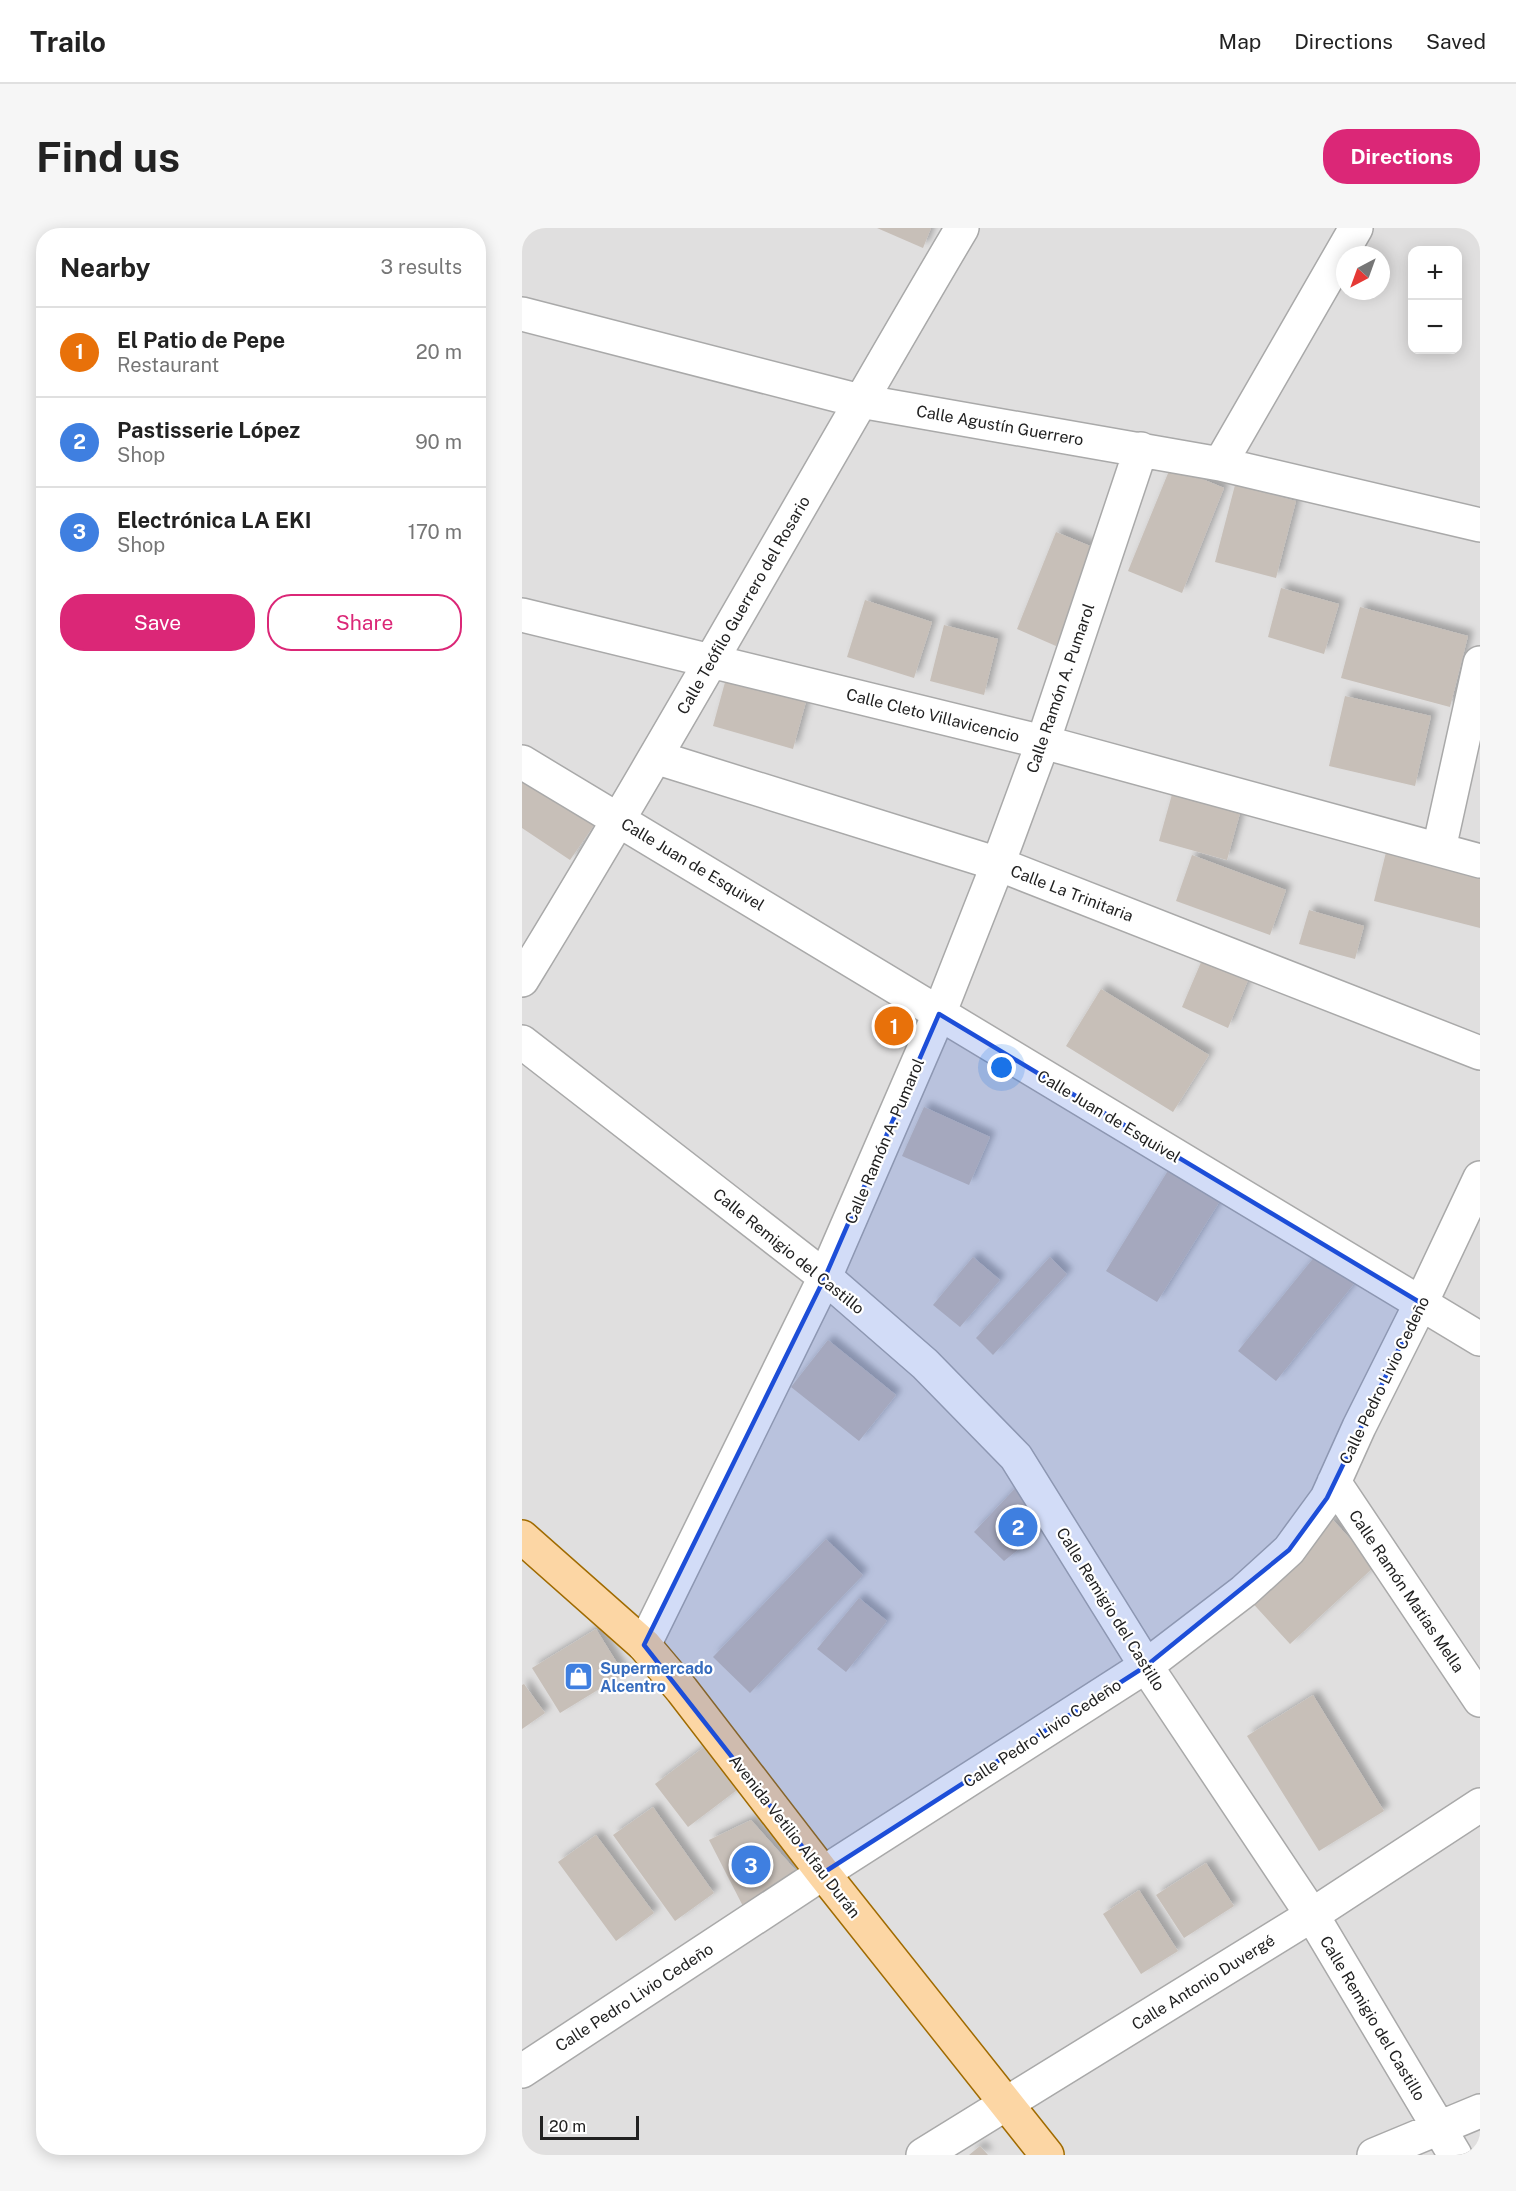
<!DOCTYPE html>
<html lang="en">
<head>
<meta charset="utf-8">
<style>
  :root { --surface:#fff; --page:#f6f6f6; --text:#222; --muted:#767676; --line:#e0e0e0; --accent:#db2777 }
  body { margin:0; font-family:"Public Sans",sans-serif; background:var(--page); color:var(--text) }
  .controls { position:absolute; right:18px; top:18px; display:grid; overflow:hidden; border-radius:12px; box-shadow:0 3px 15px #0003 }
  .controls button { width:54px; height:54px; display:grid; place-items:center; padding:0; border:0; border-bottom:2px solid var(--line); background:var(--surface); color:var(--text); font:30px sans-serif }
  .compass { position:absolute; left:814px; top:18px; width:54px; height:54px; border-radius:50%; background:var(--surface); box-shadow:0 3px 15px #0003; rotate:221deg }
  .scale { position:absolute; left:18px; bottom:15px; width:99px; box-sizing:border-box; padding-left:6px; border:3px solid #222; border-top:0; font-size:16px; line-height:21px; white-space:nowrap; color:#222; -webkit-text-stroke:4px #fff; paint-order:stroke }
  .you { position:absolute; left:480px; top:840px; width:21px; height:21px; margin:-15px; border:4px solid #fff; border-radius:50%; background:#1a73e8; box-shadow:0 0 0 9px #1a73e833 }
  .badge { display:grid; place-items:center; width:39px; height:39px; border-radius:50%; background:var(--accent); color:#fff; font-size:20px; font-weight:700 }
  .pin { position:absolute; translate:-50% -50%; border:3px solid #fff; box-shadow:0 2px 6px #0006 }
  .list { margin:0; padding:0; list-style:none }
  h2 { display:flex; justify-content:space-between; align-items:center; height:78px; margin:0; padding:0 24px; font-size:26px }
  h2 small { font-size:20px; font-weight:400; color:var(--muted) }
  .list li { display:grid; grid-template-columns:39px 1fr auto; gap:18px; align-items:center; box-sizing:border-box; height:90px; padding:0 24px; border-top:2px solid var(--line) }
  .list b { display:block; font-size:22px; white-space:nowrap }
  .list p { margin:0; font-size:20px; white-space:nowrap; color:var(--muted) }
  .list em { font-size:20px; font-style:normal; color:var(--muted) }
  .actions { display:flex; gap:12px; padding:18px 24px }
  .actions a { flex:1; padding:14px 0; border:2px solid var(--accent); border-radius:24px; text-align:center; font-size:21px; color:var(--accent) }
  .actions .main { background:var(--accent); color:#fff }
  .map { position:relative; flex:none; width:958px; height:1927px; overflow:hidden; border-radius:24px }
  header { display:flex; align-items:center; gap:36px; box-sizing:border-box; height:84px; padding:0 30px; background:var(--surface); border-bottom:2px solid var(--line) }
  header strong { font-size:28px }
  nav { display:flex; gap:33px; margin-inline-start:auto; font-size:21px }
  .intro { display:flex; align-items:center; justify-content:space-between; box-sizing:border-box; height:144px; padding:0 36px }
  h1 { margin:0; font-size:42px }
  .button { padding:15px 27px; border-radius:24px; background:var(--accent); color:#fff; font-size:21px; font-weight:700 }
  main { display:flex; gap:36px; padding:0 36px }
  aside { flex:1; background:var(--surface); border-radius:24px; box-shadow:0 3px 15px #0003 }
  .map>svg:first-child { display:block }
  .residential { fill:#e0dfdf; fill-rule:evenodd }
  .building { fill:#c7bfb8; filter:url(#shadow) }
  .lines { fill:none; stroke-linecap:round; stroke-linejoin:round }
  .minor-casing { stroke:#a9a9a9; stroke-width:36 }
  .major-casing { stroke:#a06b00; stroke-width:36 }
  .minor { stroke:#fff; stroke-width:33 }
  .major { stroke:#fcd6a4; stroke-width:33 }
  .marked { fill:#1d4ed8; fill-opacity:0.2; stroke:#1d4ed8; stroke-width:4.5; stroke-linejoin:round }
  .labels { text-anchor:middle; stroke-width:4.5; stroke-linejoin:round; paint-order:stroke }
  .street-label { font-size:16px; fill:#222; stroke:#fff }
  .shop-label { font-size:16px; font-weight:bold; fill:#366cbe; stroke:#fff; text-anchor:start }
</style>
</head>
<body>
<header>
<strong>Trailo</strong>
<nav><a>Map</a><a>Directions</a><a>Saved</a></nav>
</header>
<div class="intro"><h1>Find us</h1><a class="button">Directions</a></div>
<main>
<aside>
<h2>Nearby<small>3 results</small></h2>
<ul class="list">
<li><span class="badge" style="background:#e8710a">1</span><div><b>El Patio de Pepe</b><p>Restaurant</p></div><em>20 m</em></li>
<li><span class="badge" style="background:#3f7fe0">2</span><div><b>Pastisserie López</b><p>Shop</p></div><em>90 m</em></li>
<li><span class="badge" style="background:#3f7fe0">3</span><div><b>Electrónica LA EKI</b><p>Shop</p></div><em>170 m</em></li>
</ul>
<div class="actions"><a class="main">Save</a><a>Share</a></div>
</aside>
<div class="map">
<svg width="958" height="1927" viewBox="0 0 958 1927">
  <defs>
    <filter id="shadow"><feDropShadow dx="5.5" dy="-5.5" stdDeviation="3" flood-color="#0004"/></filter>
  </defs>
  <rect width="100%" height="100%" fill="#f2efe9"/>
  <path class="residential" d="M0,0H958V1927H0ZM890,22H936V122H890ZM823,27H859V63H823Z"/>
  <path class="building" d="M355,0H409L401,20Z
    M649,238L702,260L660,365L606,343Z
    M713,257L774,273L754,350L693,334Z
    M534,304L573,320L534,418L495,401Z
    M759,360L817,376L802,426L746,409Z
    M343,372L410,394L392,450L325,429Z
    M838,379L946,408L928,479L819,450Z
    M422,397L476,411L462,467L408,453Z
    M205,447L285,470L271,521L191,498Z
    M823,468L909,488L893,558L807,538Z
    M0,549L79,587L48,632L0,600Z
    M654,552L722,571L705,632L637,613Z
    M868,608L958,637V700L852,673Z
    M670,627L764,662L748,707L654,673Z
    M787,682L842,698L833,731L777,716Z
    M680,732L726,752L706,800L660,779Z
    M579,761L687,827L651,884L544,818Z
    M402,879L468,909L447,957L380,928Z
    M655,928L706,960L635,1074L584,1043Z
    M798,1022L835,1052L754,1153L716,1123Z
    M451,1029L478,1052L438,1099L411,1077Z
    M528,1029L545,1046L471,1127L454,1110Z
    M306,1112L374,1167L337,1213L269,1159Z
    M501,1252L523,1300L482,1333L452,1304Z
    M810,1291L853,1338L768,1416L725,1369Z
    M304,1311L341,1347L228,1465L191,1429Z
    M337,1370L365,1393L324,1444L295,1421Z
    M74,1401L102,1446L38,1485L10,1440Z
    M2,1456L23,1485L0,1501V1457Z
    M791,1467L862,1583L797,1623L725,1508Z
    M182,1519L215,1562L166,1599L133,1556Z
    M131,1579L192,1665L153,1693L91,1607Z
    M229,1592L275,1644L224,1684L187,1612Z
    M74,1607L132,1685L94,1713L36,1634Z
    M684,1635L712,1678L662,1710L634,1667Z
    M617,1662L656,1723L619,1746L581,1686Z
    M458,1918L466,1927H447Z"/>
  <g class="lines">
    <defs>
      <path id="minor" d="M0,86L338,173L698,236L958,297
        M698,236L834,0
        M0,387L521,514L958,633
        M133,529L476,636L958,825
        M0,534L958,1111
        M917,621L958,435
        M0,752C152,504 292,250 440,0
        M0,814L303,1049L403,1136L494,1229L624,1438L790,1687L933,1927
        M812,1254L958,1472
        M122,1417L303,1049L417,786L476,636L521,514L619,221
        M0,1843L301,1645L624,1438L722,1363L767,1322L805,1270L837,1199L899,1075L958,950
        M401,1927L790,1687L958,1577
        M852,1927L958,1883"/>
      <path id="major" d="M0,1309L122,1417L160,1462L301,1645L525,1927"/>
    </defs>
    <use href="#minor" class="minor-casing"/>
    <use href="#major" class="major-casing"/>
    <use href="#minor" class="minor"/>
    <use href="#major" class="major"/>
  </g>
  <path class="marked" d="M417,786L899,1075L805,1270L767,1322L624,1438L301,1645L122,1417L303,1049Z"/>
  <defs>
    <symbol id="shop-square" viewBox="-11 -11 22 22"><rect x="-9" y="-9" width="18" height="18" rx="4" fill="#3f7fe0" stroke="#fff"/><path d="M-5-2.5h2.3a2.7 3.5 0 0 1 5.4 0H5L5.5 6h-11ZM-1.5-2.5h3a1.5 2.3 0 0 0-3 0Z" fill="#fff"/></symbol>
  </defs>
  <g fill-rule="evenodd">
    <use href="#shop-square" x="40" y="1432" width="33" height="33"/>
  </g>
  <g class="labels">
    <g class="street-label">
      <text transform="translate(478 197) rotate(10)" y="6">Calle Agustín Guerrero</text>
      <text transform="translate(221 377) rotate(-60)" y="6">Calle Teófilo Guerrero del Rosario</text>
      <text transform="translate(538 460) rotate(-71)" y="6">Calle Ramón A. Pumarol</text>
      <text transform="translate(411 487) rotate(14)" y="6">Calle Cleto Villavicencio</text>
      <text transform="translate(171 636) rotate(31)" y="6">Calle Juan de Esquivel</text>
      <text transform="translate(550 665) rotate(21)" y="6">Calle La Trinitaria</text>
      <text transform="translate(587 888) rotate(31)" y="6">Calle Juan de Esquivel</text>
      <text transform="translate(362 913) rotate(-67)" y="6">Calle Ramón A. Pumarol</text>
      <text transform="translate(267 1023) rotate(39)" y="6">Calle Remigio del Castillo</text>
      <text transform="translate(862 1152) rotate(-64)" y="6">Calle Pedro Livio Cedeño</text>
      <text transform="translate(885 1363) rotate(56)" y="6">Calle Ramón Matías Mella</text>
      <text transform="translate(589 1381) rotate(58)" y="6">Calle Remigio del Castillo</text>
      <text transform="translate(520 1505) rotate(-33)" y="6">Calle Pedro Livio Cedeño</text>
      <text transform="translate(273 1608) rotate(52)" y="6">Avenida Vetilio Alfau Durán</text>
      <text transform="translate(681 1754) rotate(-32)" y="6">Calle Antonio Duvergé</text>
      <text transform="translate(112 1769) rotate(-33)" y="6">Calle Pedro Livio Cedeño</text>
      <text transform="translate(851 1790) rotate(59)" y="6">Calle Remigio del Castillo</text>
    </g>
    <g class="shop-label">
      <text x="78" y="1446">Supermercado<tspan x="78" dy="18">Alcentro</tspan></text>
    </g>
  </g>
</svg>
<div class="controls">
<button>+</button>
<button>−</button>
</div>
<svg class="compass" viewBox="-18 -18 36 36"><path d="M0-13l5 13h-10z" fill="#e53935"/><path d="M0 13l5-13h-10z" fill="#767676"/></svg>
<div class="scale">20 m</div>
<div class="you"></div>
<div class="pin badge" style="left:372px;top:798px;background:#e8710a">1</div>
<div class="pin badge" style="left:496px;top:1299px;background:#3f7fe0">2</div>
<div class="pin badge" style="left:229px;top:1637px;background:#3f7fe0">3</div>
</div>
</main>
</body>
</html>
